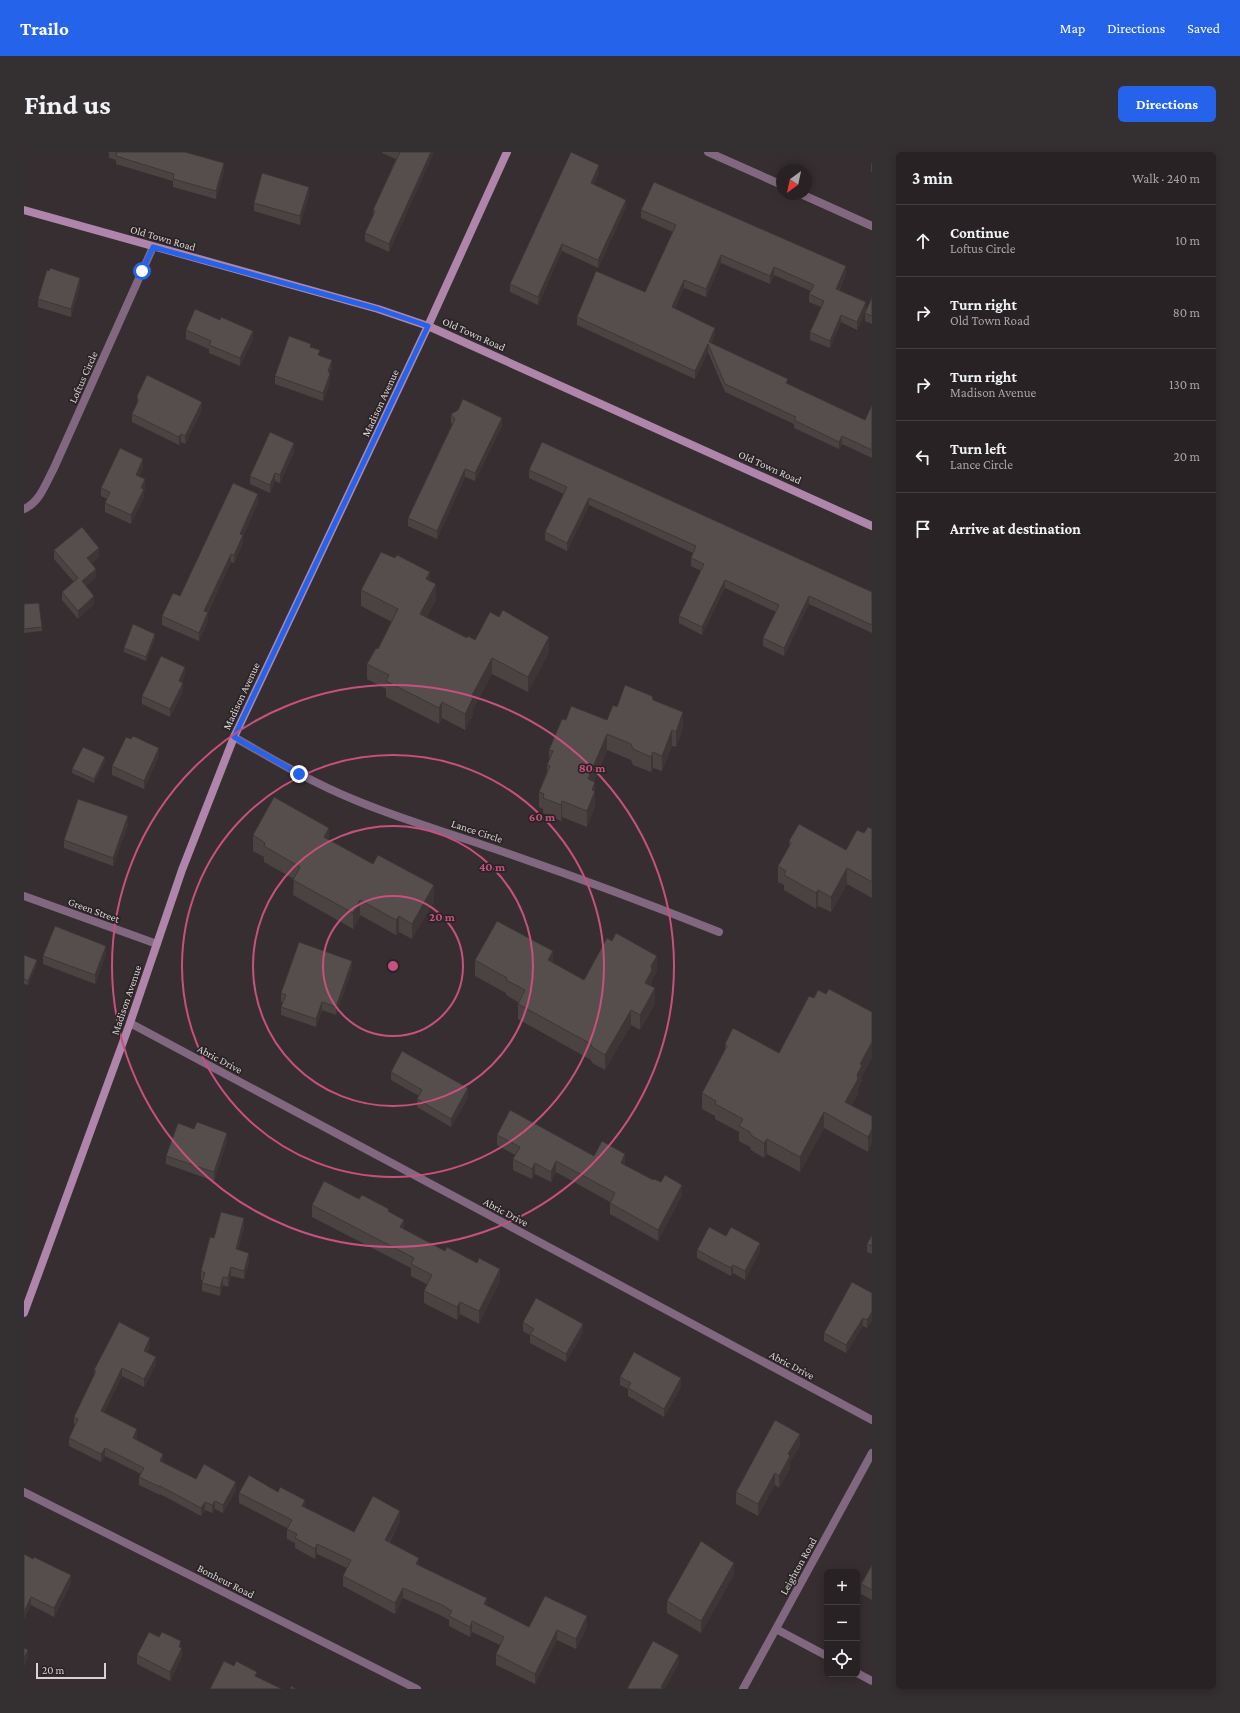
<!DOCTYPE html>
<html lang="en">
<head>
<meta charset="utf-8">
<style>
  :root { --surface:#282224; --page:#342f31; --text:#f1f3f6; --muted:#a5a4a6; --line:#443f41; --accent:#2563eb }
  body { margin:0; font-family:"Crimson Pro",serif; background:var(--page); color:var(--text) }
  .controls { position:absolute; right:12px; bottom:12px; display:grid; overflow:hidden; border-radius:6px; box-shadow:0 2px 10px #0003 }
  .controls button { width:36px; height:36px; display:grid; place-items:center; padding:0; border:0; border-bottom:1px solid var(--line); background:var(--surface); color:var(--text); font:20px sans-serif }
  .compass { position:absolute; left:752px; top:12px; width:36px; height:36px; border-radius:50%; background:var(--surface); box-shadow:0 2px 10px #0003; rotate:213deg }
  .scale { position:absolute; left:12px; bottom:10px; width:70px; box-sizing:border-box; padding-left:4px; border:2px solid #d7d2d3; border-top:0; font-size:11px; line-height:14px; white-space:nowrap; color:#d7d2d3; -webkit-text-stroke:3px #2b2426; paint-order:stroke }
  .stop { position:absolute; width:12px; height:12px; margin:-9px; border:3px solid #2563eb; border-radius:50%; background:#fff }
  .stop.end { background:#2563eb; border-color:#fff; box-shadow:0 1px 4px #0008 }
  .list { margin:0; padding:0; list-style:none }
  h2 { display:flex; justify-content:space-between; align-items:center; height:52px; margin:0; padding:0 16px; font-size:17px }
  h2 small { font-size:13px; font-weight:400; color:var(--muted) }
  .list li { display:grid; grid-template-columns:26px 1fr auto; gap:12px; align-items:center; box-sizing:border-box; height:72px; padding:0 16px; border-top:1px solid var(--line) }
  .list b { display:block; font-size:15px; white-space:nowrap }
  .list p { margin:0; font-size:13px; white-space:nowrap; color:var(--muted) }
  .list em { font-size:13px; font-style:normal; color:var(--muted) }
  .icon { flex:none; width:22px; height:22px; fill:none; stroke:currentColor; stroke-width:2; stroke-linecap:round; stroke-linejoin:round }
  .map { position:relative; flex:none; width:848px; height:1537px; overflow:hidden; border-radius:6px }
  header { display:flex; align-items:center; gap:24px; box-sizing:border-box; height:56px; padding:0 20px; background:var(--accent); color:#fff }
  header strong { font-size:19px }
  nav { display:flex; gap:22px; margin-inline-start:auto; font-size:14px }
  .intro { display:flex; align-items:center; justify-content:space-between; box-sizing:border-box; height:96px; padding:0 24px }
  h1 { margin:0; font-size:28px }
  .button { padding:10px 18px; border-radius:6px; background:var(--accent); color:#fff; font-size:14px; font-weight:700 }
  main { display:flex; gap:24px; padding:0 24px }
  aside { flex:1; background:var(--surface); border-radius:6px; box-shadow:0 2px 10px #0003 }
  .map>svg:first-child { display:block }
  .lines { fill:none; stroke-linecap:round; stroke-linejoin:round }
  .street { stroke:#81677f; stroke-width:8 }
  .secondary { stroke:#af85ab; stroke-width:8 }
  .wall { fill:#4a4342 }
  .shaded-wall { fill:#3c3736 }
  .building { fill:#564e4d; stroke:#3c3736 }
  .route { stroke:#2563eb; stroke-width:5 }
  .ring { fill:none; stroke:#c8507f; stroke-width:2 }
  .labels { text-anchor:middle; stroke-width:3.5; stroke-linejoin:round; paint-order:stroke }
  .street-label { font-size:11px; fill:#d7d2d3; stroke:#2b2426 }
  .centre { fill:#c8507f; stroke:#2b2426; stroke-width:2 }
  .ring-label { font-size:12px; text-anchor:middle; font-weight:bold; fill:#c8507f; stroke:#2b2426; stroke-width:3.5; stroke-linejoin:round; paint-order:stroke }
</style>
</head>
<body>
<header>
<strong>Trailo</strong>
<nav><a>Map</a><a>Directions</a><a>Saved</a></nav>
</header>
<div class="intro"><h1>Find us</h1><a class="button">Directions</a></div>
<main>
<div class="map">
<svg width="848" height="1537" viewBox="0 0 848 1537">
  <rect width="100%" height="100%" fill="#362e30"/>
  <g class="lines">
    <path class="street" d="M684,0L758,33
      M777,42L848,74
      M0,357C16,350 22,331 30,316L129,95
      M210,585C250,608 289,631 331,648C376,667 422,680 468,696C544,722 620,750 695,780
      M0,744L133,792
      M106,871L848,1268
      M0,1340L393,1537
      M752,1477L803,1504
      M833,1521L848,1529
      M719,1537L848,1301"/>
    <path class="secondary" d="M0,58L354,157L404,174L848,374
      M0,1161L106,871L158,718L210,585L404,174L483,0"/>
  </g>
  <path class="wall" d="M84,0H161L200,19L192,47L149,35V29L92,12V8L85,6V1Z
    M358,0H410L365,100L341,89V81L349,64V58L372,7L358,1Z
    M848,10V20H847V12Z
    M575,21L569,33L602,55L574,116L538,99L514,153L486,140V132Z
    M285,43L276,73L230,59V51Z
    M617,58L822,122L815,139L842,158L833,178L817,170L806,196L786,188V180L797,155L785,150V142L787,139L750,123L746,132L697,111L682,145L660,136L651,156L691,183L687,192L764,232L841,268L848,253V306L818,292L815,297L770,276V272L701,240L684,200L671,227L553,173V165L621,140L649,80L617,66Z
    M56,134L47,165L14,155V147Z
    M848,145V172L841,169V161Z
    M162,178L229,187L216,214L185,201V197L162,187Z
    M287,195L308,216L306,222V230L299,249L251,232V224Z
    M113,244L178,258L161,292L157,290L155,293L108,270V262L113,252Z
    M427,262L478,274L451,329L441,325L413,387L384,374V366L428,272L427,271Z
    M270,300L256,331L251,329L246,341L226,332V324Z
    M119,315L115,324L121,336L120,339V345L107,372L81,360V351L83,347L77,344V336Z
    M505,318L848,440V481L785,452L760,504L739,494V486L752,460L701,436L678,483L655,471V464L677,419L667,414V406L669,401L565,353L543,399L521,388V380L540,342L505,326Z
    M234,351L219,384V391L210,411L207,410L184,460V469L175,489L138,473V464L156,444Z
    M30,398L75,405L67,411L72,425L62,434L70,452L54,467L38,448V440L50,430L30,407Z
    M406,430L412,448L402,466L443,486L525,500L504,540L468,522L449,557V562L441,578L418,566L415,572L362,545V537L343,527V512L354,497L368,470L337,454V438Z
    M0,452L18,475V479L0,481Z
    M131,486L122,509L100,500V496Z
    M161,523L158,530L159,539L146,565L118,552V544Z
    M629,548L659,576L652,595L648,594L638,619L629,616L627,620L609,613L607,608L583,598L570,629L571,630V655L563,675L538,665L537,669L519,661V657L515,655V640L523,620V613L525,609V598L542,568H583L593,555Z
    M107,587L135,604L120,637L88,623V614Z
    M81,609L70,631L48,621V617Z
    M104,673L89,714L40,696V688Z
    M848,677V746L823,732L807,760L794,754L792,757L760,738V733L754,730V714L765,696V689L822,698L840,681Z
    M229,683L305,688L410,749L388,787L375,780L372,783L336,763L329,777L269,743L270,727L240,710V705L229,699Z
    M82,802L71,832L19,812V804Z
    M0,803L13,812L4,833L0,832Z
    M451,808L529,811L560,828L633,819L628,827V834L631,852L616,878L607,873L581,918L568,911L567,908L494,867V850L482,843V841L451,824Z
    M328,817L312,863L298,858L292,875L257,863V855L259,850H257V841Z
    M802,842L848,860V905L838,924V928L834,937V942L827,954L848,964L844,1000L800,976L776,1020L743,1002L740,1006L727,998L726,995L715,989V980L691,967V964L678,957V941L701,899V892L755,901L790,846Z
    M367,920L444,945L427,975L393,955V947L395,944L367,928Z
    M170,977L203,989L190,1029L142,1012V1004Z
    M473,983L570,1004L601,1012V1013L658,1043L634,1089L586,1062V1050L532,1020L527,1030L511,1022L508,1027L489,1018V1007L491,1003L473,993Z
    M335,1047L365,1059L380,1077L476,1129L455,1172L436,1162L433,1168L400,1151V1139L404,1133L387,1124V1116L288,1065V1053Z
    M220,1075L214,1098L225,1109L220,1127L207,1124L204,1135L199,1133L196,1144L178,1139V1131L179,1128H177V1119L190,1086Z
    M848,1083V1102L843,1100V1092Z
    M702,1084L736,1099L721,1128L709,1121L707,1124L673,1106V1098Z
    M848,1141V1168L843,1176L839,1174L822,1201L800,1189V1181Z
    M499,1170L559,1180L542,1210L506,1191V1183L499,1179Z
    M126,1194L123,1200L132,1213L120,1235L98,1224L80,1260L113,1284L112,1288L139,1310L172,1327L212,1338L199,1361L191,1357L188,1361L181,1358L177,1364L136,1342V1343L115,1333V1325L117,1322L81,1304L77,1310L45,1294V1286L51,1273H50V1265L70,1224V1218Z
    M596,1225L657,1235L640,1265L604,1244V1237L596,1233Z
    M776,1294L766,1310V1316L755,1336L751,1333L734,1364L712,1352V1340Z
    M215,1341L281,1356L330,1380L376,1369L366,1390L395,1413L463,1454L505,1475H563L552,1497L533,1488L511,1532L472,1513V1502L476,1493L448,1480L446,1485L425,1474V1468L418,1464L379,1446L371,1462L319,1434V1424L323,1416L293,1402L291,1407L271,1396V1391L263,1387V1376L215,1351Z
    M0,1402L47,1431L30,1465L7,1453Z
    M848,1413V1448L837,1442V1432Z
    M710,1423L677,1481L643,1461V1449Z
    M157,1496L158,1504L146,1529L113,1512V1503Z"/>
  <path class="shaded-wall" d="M407,0H410V1L365,100V92Z
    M200,11V19L192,47V39Z
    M575,13V21L567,39V31Z
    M285,35V43L276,73V64Z
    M602,48V55L574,116V108Z
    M538,92V99L514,153V145Z
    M697,103V111L682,145V137Z
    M822,114V122L812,145V137Z
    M750,115V123L746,132V124Z
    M56,126V134L47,165V157Z
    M660,128V136L648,162V155Z
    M842,150V158L833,178V170Z
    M817,163V170L806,196V189Z
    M691,176V183L685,196V190Z
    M229,179V187L216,214V206Z
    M684,192V200L671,227V219Z
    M308,208V216L304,227V219Z
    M306,222V230L299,249V241Z
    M178,250V258L161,292V284Z
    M478,266V274L451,329V321Z
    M157,282V290L155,293V285Z
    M818,284V292L815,297V290Z
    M270,291V300L256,331V323Z
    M119,307V315L112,331V323Z
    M441,317V325L413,387V379Z
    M251,321V329L246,341V333Z
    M121,327V336L120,339V345L107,372V363L117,336Z
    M234,342V351L219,384V391L210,411V403L216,382Z
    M565,346V353L543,399V391Z
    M75,396V405L63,415V406Z
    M207,402V410L180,467V459Z
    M72,417V425L58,438V429Z
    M406,420V436L402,427Z
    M701,428V436L678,483V475Z
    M412,432V448L396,478V462Z
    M70,444V452L54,467V459Z
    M785,444V452L760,504V496Z
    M184,460V469L175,489V481Z
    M131,482V486L122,509V505Z
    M525,485V500L504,540V525Z
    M468,506V522L449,557V562L441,578V562L447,545Z
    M161,515V523L155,537V529Z
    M159,531V539L146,565V557Z
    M418,550V566L415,572V556Z
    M659,560V576L652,595V580Z
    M648,578V594L638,619V604Z
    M583,582V598L564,642V627Z
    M135,596V604L120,637V629Z
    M629,600V616L627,620V605Z
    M81,605V609L70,631V627Z
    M571,630V655L563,675V659L568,638Z
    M538,649V665L537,669V653Z
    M104,664V673L89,714V706Z
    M305,676V691L300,685Z
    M823,716V732L807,760V745Z
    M410,733V749L388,787V772Z
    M794,738V754L792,757V741Z
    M336,748V763L329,777V761Z
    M375,764V780L372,783V768Z
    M82,794V802L71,832V823Z
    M529,799V814L524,808Z
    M633,804V819L628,827V834L621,846V831L627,814Z
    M13,808V812L4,833V829Z
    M328,809V817L312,863V855Z
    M631,836V852L616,878V863Z
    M298,850V858L292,875V867Z
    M607,858V873L581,918V903Z
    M848,890V905L838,924V928L834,937V942L821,966V950L833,923L836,912Z
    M444,936V945L427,975V967Z
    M800,960V976L776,1020V1005Z
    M848,977V992L844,1000V985Z
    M203,981V989L190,1029V1020Z
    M743,987V1002L740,1006V991Z
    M601,1002V1012L597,1021V1011Z
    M532,1009V1020L527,1030V1020Z
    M511,1011V1022L508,1027V1017Z
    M658,1033V1043L634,1089V1078Z
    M220,1066V1075L212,1105V1097Z
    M380,1068V1080L376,1075Z
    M736,1091V1099L721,1128V1119Z
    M225,1101V1109L220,1127V1119Z
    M709,1113V1121L707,1124V1116Z
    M207,1115V1124L204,1135V1126Z
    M476,1117V1129L455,1172V1159Z
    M199,1125V1133L196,1144V1136Z
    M436,1150V1162L433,1168V1155Z
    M848,1160V1168L843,1176V1168Z
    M839,1166V1174L822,1201V1193Z
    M559,1172V1180L542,1210V1202Z
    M126,1186V1194L120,1206V1199Z
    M132,1205V1213L120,1235V1227Z
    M98,1216V1224L77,1266V1259Z
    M657,1226V1235L640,1265V1257Z
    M113,1277V1284L109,1294V1286Z
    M776,1282V1294L766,1310V1316L755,1336V1324L764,1302Z
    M81,1296V1304L77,1310V1302Z
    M139,1302V1310L136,1309Z
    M751,1321V1333L734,1364V1352Z
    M212,1330V1338L199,1361V1353Z
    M281,1348V1358L278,1354Z
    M191,1349V1357L188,1361V1353Z
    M181,1350V1358L177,1364V1356Z
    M376,1359V1369L361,1398V1388Z
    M293,1392V1402L291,1407V1397Z
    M395,1406V1416L392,1412Z
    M710,1411V1423L677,1481V1469Z
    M47,1423V1431L30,1465V1456Z
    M379,1436V1446L371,1462V1451Z
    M7,1445V1453L0,1468V1460Z
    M463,1446V1456L460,1452Z
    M563,1464V1475L552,1497V1487Z
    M448,1469V1480L446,1485V1475Z
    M533,1478V1488L511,1532V1522Z
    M157,1489L158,1504L146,1529V1520L155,1495Z
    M4,1498V1506L0,1515V1506Z
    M655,1503V1512L641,1537H637V1535Z"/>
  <path class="building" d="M92,0H161L200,11L192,39L149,27L150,22L92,4L93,0Z
    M375,0H407L365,92L341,81L351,59L349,58L376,0Z
    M547,0L575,13L567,31L602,48L574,108L538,92L514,145L486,132Z
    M238,21L285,35L276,64L230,51Z
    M630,30L822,114L812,137L842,150L833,170L817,163L806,189L786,180L800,149L785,142L790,133L750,115L746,124L697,103L682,137L660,128L648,155L691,176L685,190L764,227L762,231L841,268L848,253V298L818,284L815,290L770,268L772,265L701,232L684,192L671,219L553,165L572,119L621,140L652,73L617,58Z
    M26,116L56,126L47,157L14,147L23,118L25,119Z
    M848,145V164L841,161Z
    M171,157L196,168L197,165L229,179L216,206L185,193L187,189L162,178Z
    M265,184L287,192L286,195L296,198L294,203L308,208L304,219L306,222L299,241L251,224Z
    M123,223L178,250L161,284L157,282L155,285L108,262L114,249L113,244Z
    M439,247L478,266L451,321L441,317L413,379L384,366L431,267L427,262L434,258Z
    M246,280L270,291L256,323L251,321L246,333L226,324Z
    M518,290L848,440V473L785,444L760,496L739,486L755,453L701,428L678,475L655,464L680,412L667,406L672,394L565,346L543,391L521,380L543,335L505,318Z
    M96,296L119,307L112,323L121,327L117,336L120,337L107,363L81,351L86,340L77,336Z
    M209,331L234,342L216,382L219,383L210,403L207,402L180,459L184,460L175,481L138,464L149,441L156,444Z
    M58,375L75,396L63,406L72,417L58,429L70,444L54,459L38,440L54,426L30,398Z
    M357,400L371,406L373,403L406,420L402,427L412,432L396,462L443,486L444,484L451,488L466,460L475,465L479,458L525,485L504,525L468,506L447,545L449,546L441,562L418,550L415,556L362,529L365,523L343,512L352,496L354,497L374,457L337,438Z
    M15,451L18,475L0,477V452Z
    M109,472L131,482L122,505L100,496Z
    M137,504L161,515L155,529L159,531L146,557L118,544Z
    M601,533L628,544L629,548L659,560L652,580L648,578L638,604L629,600L627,605L609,597L607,592L583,582L564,627L571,630L568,638L571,639L563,659L538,649L537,653L519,646L520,642L515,640L526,614L523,613L529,599L525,598L538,567L542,568L547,554L583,568L589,553L593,555Z
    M109,584L135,596L120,629L88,614L102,585L107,587Z
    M59,595L81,605L70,627L48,617Z
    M250,645L305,676L300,685L349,712L354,703L410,733L388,772L375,764L372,768L336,748L329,761L269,728L276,715L240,694L241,691L229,683Z
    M54,647L104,664L89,706L40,688Z
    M775,672L822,698L833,678L840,681L844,675L848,677V730L823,716L807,745L794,738L792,741L760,723L762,719L754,714L767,691L765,689Z
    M473,769L529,799L524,808L560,828L583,786L588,789L592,781L633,804L627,814L628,818L621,831L631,836L616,863L607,858L581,903L568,895L567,892L494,852L501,838L482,828L483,826L451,808Z
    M31,774L82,794L71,823L19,804Z
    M275,790L328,809L312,855L298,850L292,867L257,855L262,843L257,841Z
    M0,803L13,808L4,829L0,827Z
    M805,837L848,860V890L836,912L838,913L833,923L834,927L821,950L848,964V977L844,985L800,960L776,1005L743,987L740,991L727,983L726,980L715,974L719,967L691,952L692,949L678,941L703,894L701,892L709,876L755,901L785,844L790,846L794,838L802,842Z
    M378,899L444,936L427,967L393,947L398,938L367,920Z
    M486,958L570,1004L578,989L601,1002L597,1011L629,1028L630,1027L637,1030L641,1023L658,1033L634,1078L586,1051L591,1041L532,1009L527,1020L511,1011L508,1017L489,1007L496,995L473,983Z
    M173,970L203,981L190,1020L142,1004L154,971L170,977Z
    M300,1029L335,1047L338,1043L365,1057L364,1059L380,1068L376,1075L421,1099L423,1095L453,1111L455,1106L476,1117L455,1159L436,1150L433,1155L400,1139L408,1123L387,1112L390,1106L288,1053Z
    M197,1060L220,1066L212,1097L225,1101L220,1119L207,1115L204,1126L199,1125L196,1136L178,1131L181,1121L177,1119L186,1085L190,1086Z
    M685,1075L702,1084L707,1075L736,1091L721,1119L709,1113L707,1116L673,1098Z
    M848,1083V1094L843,1092Z
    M828,1130L848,1141V1160L843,1168L839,1166L822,1193L800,1181Z
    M512,1146L559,1172L542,1202L506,1182L510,1177L499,1170Z
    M95,1170L126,1186L120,1199L132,1205L120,1227L98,1216L77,1259L113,1277L109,1286L139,1302L136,1309L172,1327L180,1312L212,1330L199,1353L191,1349L188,1353L181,1350L177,1356L136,1334V1335L115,1325L120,1316L81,1296L77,1302L45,1286L54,1267L50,1265L72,1219L70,1218Z
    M610,1200L657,1226L640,1257L604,1236L607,1231L596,1225Z
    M751,1268L776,1282L764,1302L766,1304L755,1324L751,1321L734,1352L712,1340Z
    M225,1323L254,1340L256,1335L281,1348L278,1354L330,1380L349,1344L376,1359L361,1388L395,1406L392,1412L463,1446L460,1452L505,1475L521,1444L563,1464L552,1487L533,1478L511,1522L472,1502L480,1485L448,1469L446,1475L425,1464L428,1459L418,1453L379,1436L371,1451L319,1424L327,1408L293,1392L291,1397L271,1386L273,1382L263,1377L268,1368L215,1341Z
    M677,1389L710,1411L677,1469L643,1449Z
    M0,1402L9,1407L10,1405L47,1423L30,1456L7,1445L0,1460Z
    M848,1413V1438L837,1432Z
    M125,1480L135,1485L138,1480L157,1489L155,1495L158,1496L146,1520L113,1503Z
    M629,1489L655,1503L637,1535L639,1536L638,1537H603Z
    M0,1496L4,1498L0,1506Z
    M200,1509L210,1514L212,1509L233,1520L231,1524L258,1537H186Z
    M267,1534L272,1537H266Z"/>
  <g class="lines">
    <path class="route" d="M118,119L129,95L354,157L404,174L210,585L275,622"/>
  </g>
  <g class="ring">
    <circle cx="369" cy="814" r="70"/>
    <circle cx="369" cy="814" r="140"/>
    <circle cx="369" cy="814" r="211"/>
    <circle cx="369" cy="814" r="281"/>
  </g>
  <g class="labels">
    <g class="street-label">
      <text transform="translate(139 86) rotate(16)" y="4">Old Town Road</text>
      <text transform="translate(450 182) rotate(24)" y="4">Old Town Road</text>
      <text transform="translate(59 225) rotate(-66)" y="4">Loftus Circle</text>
      <text transform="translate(356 251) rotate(-65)" y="4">Madison Avenue</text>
      <text transform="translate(746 315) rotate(24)" y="4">Old Town Road</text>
      <text transform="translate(217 544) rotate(-65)" y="4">Madison Avenue</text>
      <text transform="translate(453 679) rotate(18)" y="4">Lance Circle</text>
      <text transform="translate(70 758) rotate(20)" y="4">Green Street</text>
      <text transform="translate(102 848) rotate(-71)" y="4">Madison Avenue</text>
      <text transform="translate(196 907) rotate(28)" y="4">Abric Drive</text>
      <text transform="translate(482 1060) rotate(28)" y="4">Abric Drive</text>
      <text transform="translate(768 1213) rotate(28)" y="4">Abric Drive</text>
      <text transform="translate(774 1414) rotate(-61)" y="4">Leighton Road</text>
      <text transform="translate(202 1429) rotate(27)" y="4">Bonheur Road</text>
    </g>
  </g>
  <circle cx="369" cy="814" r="6" class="centre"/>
  <g class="ring-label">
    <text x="568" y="620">80 m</text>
    <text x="518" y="669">60 m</text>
    <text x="468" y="719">40 m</text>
    <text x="418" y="769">20 m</text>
  </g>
</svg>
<div class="controls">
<button>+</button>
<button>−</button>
<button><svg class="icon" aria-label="locate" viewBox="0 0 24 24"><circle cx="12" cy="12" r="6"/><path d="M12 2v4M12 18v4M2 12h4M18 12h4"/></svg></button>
</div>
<svg class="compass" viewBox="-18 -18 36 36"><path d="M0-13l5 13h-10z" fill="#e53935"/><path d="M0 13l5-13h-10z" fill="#a5a4a6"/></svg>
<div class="scale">20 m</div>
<div class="stop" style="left:118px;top:119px"></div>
<div class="stop end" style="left:275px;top:622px"></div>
</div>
<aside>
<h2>3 min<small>Walk · 240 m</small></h2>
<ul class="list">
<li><svg class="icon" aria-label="ahead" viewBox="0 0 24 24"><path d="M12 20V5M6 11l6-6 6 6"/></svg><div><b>Continue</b><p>Loftus Circle</p></div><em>10 m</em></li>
<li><svg class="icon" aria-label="right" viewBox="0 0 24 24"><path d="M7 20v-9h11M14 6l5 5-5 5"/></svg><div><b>Turn right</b><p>Old Town Road</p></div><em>80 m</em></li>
<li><svg class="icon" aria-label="right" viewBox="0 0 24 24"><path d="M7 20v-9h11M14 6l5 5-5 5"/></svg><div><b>Turn right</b><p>Madison Avenue</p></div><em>130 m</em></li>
<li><svg class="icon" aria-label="left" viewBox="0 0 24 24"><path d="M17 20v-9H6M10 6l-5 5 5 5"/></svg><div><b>Turn left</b><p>Lance Circle</p></div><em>20 m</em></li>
<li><svg class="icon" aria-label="arrive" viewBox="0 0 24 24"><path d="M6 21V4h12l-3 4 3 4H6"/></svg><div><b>Arrive at destination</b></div></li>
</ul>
</aside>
</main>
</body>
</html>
